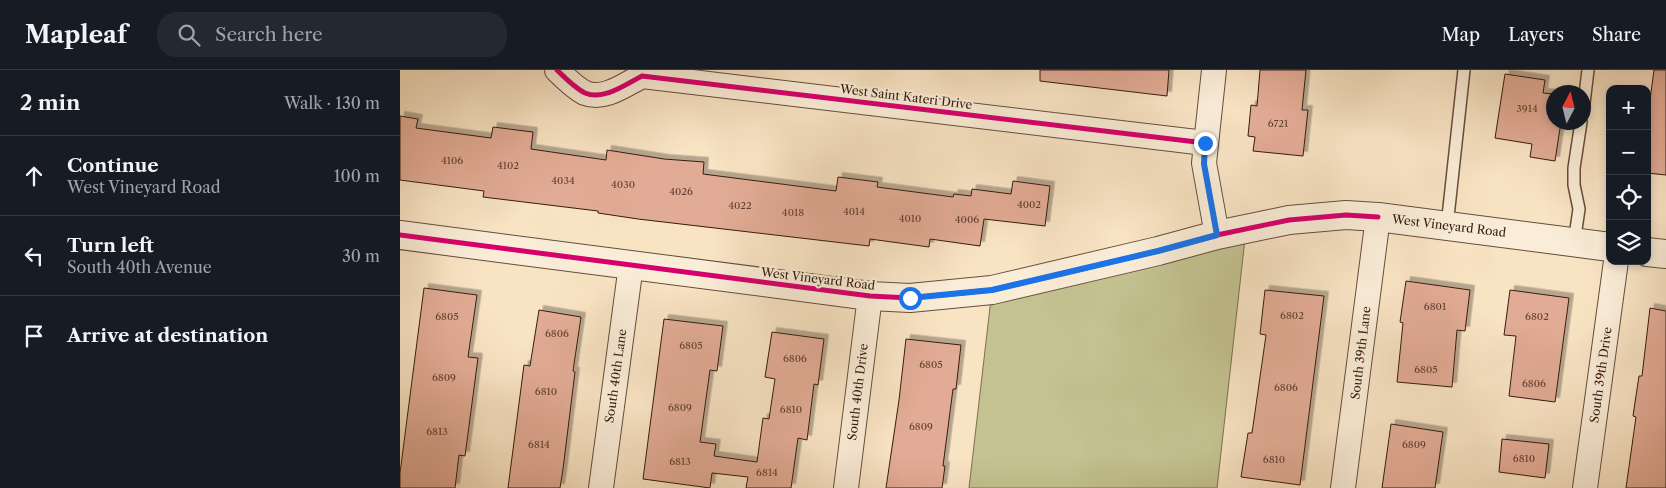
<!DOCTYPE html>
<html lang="en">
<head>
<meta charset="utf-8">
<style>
  :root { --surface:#171b24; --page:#242831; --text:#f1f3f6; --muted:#9ea1a6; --line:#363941 }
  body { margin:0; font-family:"Libre Caslon Text",serif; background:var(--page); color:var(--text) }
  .controls { position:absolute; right:15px; top:15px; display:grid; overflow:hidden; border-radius:10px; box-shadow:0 2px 8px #0003 }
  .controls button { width:45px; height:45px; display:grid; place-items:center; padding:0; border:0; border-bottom:1px solid var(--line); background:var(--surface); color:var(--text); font:25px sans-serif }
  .compass { position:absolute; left:1146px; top:15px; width:45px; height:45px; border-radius:50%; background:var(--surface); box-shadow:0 2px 8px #0003; rotate:7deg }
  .stop { position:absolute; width:15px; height:15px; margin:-11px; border:4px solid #1a73e8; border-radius:50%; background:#fff }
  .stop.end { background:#1a73e8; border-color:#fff; box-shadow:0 1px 5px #0008 }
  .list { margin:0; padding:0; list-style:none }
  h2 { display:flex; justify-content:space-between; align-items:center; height:65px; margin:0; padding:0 20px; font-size:21px }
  h2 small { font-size:16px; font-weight:400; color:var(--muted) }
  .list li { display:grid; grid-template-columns:32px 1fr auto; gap:15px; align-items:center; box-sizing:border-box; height:80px; padding:0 20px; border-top:1px solid var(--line) }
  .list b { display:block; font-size:19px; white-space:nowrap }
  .list p { margin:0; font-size:16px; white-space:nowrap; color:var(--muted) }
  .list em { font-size:16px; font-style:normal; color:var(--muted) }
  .icon { flex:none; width:28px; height:28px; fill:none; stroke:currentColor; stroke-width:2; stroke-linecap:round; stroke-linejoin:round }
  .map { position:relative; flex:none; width:1266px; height:418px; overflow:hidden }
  header { display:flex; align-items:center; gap:30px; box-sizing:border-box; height:70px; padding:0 25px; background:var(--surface); border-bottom:1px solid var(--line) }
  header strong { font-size:24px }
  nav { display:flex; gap:28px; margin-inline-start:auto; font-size:18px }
  .search { width:350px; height:45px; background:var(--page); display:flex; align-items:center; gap:12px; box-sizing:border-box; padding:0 18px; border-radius:20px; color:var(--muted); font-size:19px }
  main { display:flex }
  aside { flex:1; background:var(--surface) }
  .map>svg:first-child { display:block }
  .green { fill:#c3c290; stroke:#7c6e50 }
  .building { fill:#e2ab95; stroke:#361b10; filter:url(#shadow) }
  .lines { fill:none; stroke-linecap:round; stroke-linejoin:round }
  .service-casing { stroke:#664d3d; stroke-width:14 }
  .minor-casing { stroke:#664d3d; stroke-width:26 }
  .tertiary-casing { stroke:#664d3d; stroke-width:30 }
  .service { stroke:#faedd8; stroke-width:11 }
  .minor { stroke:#faedd8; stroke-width:24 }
  .tertiary { stroke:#faedd8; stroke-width:28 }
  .cycleway-casing { stroke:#faedd8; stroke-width:8 }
  .cycleway { stroke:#d6006c; stroke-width:5 }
  .route { stroke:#1a73e8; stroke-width:6 }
  .labels { text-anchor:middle; stroke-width:4.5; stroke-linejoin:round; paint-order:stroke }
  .number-label { font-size:10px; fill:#613f31 }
  .street-label { font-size:12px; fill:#361b10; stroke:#faedd8 }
</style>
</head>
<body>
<header>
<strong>Mapleaf</strong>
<div class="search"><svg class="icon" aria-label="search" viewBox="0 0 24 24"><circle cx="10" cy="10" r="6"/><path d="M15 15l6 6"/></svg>Search here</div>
<nav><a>Map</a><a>Layers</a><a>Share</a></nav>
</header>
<main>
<aside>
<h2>2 min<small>Walk · 130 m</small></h2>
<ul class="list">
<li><svg class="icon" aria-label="ahead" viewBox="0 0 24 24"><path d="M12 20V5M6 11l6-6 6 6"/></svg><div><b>Continue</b><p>West Vineyard Road</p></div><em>100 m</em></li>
<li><svg class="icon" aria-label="left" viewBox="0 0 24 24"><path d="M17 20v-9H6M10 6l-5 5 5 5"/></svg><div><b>Turn left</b><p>South 40th Avenue</p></div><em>30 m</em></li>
<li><svg class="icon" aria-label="arrive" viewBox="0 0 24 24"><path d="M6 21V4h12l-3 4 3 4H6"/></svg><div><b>Arrive at destination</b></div></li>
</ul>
</aside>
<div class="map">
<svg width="1266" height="418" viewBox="0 0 1266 418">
  <defs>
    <filter id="shadow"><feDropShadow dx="4.5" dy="-4.5" stdDeviation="0" flood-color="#0004"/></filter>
  </defs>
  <rect width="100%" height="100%" fill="#f8e3c3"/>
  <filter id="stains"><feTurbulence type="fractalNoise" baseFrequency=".004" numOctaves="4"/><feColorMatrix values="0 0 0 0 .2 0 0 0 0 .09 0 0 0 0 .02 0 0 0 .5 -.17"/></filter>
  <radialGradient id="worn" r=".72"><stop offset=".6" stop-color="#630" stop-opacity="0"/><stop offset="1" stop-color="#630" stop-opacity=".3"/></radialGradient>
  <path class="green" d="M846,160L817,418H569L592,220Z"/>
  <path class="building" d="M640,0H769L767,26L640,11Z
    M860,0H906L902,40H908L903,86L853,81L855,67L848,66L851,35L857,36Z
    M1254,0H1266V105L1247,103V52Z
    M1105,4L1145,10L1143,23L1154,24V52H1161L1155,91L1130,87L1132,74L1095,68Z
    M0,46L18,49L16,58L91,68L93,57L133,62L131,79L206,90L207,80L264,89L304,92L303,104L436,121L438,107L478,112L477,117L553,127L554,124L571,126L572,119L611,124L613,111L650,116L645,156L584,149L580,176L530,169L529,177L470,169L469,176L238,149L198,143V141L83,127L84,121L0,110Z
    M1006,211L1070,220L1065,261L1057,260L1052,317L997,312L1003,253L1000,252Z
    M24,218L77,225L68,287L78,288L65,386L59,385L55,418H0V403Z
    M865,220L924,226L900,415L841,407L848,363H852L866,265L860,264Z
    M1110,220L1169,228L1155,332L1109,326L1116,266L1104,265Z
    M1250,238L1266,241V418H1226L1236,347L1233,346L1239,306H1242Z
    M139,240L181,247L173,301L175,302L163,399L160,418H108L124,295L130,296Z
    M264,249L323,256L317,301L310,300L300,372L316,374L314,386L357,392L363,348L369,349L375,309L365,307L372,262L424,269L418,315L414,314L407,370L398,368L391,418H346L348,407L312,403L310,418L243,409Z
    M506,269L561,275L556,319H553L543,396H545L542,418H486L499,330Z
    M991,354L1043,362L1035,418H982Z
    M1102,369L1149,374L1145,408L1099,402Z"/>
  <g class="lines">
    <defs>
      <path id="service" d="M1184,33L1188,0
        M1047,156L1064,0
        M1174,173L1179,139L1174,115V98L1181,52"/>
      <path id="minor" d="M157,0C165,8 175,18 185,23C204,31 226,14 242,6L805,73
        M814,0L804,93L817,165
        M201,418L231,195
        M446,418L470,226
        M943,418L978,147
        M1185,418L1216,191"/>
      <path id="tertiary" d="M0,165L470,226L510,228L592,220L758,181L817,165L889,150L946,145L978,147L1210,177
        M1247,182L1266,184"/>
    </defs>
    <use href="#service" class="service-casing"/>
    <use href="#minor" class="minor-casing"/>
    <use href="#tertiary" class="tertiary-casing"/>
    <use href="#service" class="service"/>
    <use href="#minor" class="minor"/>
    <use href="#tertiary" class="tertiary"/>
    <defs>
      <path id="cycleway" d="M157,0C165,8 175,18 185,23C204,31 226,14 242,6L805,73
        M0,165L470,226L510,228L592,220L758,181L817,165L889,150L946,145L978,147"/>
    </defs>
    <use href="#cycleway" class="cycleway-casing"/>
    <use href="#cycleway" class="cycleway"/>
  </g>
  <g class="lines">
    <path class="route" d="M510,228L592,220L758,181L817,165L804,94L805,73"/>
  </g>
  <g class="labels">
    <g class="number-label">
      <text x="1127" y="42">3914</text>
      <text x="878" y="57">6721</text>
      <text x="52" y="94">4106</text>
      <text x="108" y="99">4102</text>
      <text x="163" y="114">4034</text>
      <text x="223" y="118">4030</text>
      <text x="281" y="125">4026</text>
      <text x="629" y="138">4002</text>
      <text x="340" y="139">4022</text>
      <text x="454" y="145">4014</text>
      <text x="393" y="146">4018</text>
      <text x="510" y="152">4010</text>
      <text x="567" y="153">4006</text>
      <text x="1035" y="240">6801</text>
      <text x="892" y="249">6802</text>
      <text x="47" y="250">6805</text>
      <text x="1137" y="250">6802</text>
      <text x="157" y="267">6806</text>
      <text x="291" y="279">6805</text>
      <text x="395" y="292">6806</text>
      <text x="531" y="298">6805</text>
      <text x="1026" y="303">6805</text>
      <text x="44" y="311">6809</text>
      <text x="1134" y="317">6806</text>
      <text x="886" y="321">6806</text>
      <text x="146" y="325">6810</text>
      <text x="280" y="341">6809</text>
      <text x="391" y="343">6810</text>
      <text x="521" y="360">6809</text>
      <text x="37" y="365">6813</text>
      <text x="139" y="378">6814</text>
      <text x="1014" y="378">6809</text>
      <text x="1124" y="392">6810</text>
      <text x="874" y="393">6810</text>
      <text x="280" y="395">6813</text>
      <text x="367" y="406">6814</text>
    </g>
    <g class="street-label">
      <text transform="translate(506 27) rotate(7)" y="4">West Saint Kateri Drive</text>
      <text transform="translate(1049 156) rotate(7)" y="4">West Vineyard Road</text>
      <text transform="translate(418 209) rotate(7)" y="4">West Vineyard Road</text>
      <text transform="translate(961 283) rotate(-83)" y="4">South 39th Lane</text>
      <text transform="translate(1201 305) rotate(-82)" y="4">South 39th Drive</text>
      <text transform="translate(216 306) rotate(-82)" y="4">South 40th Lane</text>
      <text transform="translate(458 322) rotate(-83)" y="4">South 40th Drive</text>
    </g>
  </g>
  <rect width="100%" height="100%" filter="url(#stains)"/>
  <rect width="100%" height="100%" fill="url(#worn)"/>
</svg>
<div class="controls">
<button>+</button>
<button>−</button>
<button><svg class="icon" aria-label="locate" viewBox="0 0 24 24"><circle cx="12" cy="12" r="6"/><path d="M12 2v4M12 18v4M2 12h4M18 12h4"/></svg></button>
<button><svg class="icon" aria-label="layers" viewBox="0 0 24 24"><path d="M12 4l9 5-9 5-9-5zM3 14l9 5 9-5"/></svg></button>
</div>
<svg class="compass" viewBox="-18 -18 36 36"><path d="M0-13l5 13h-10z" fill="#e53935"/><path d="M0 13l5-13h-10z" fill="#9ea1a6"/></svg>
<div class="stop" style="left:510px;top:228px"></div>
<div class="stop end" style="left:805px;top:73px"></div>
</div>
</main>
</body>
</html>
